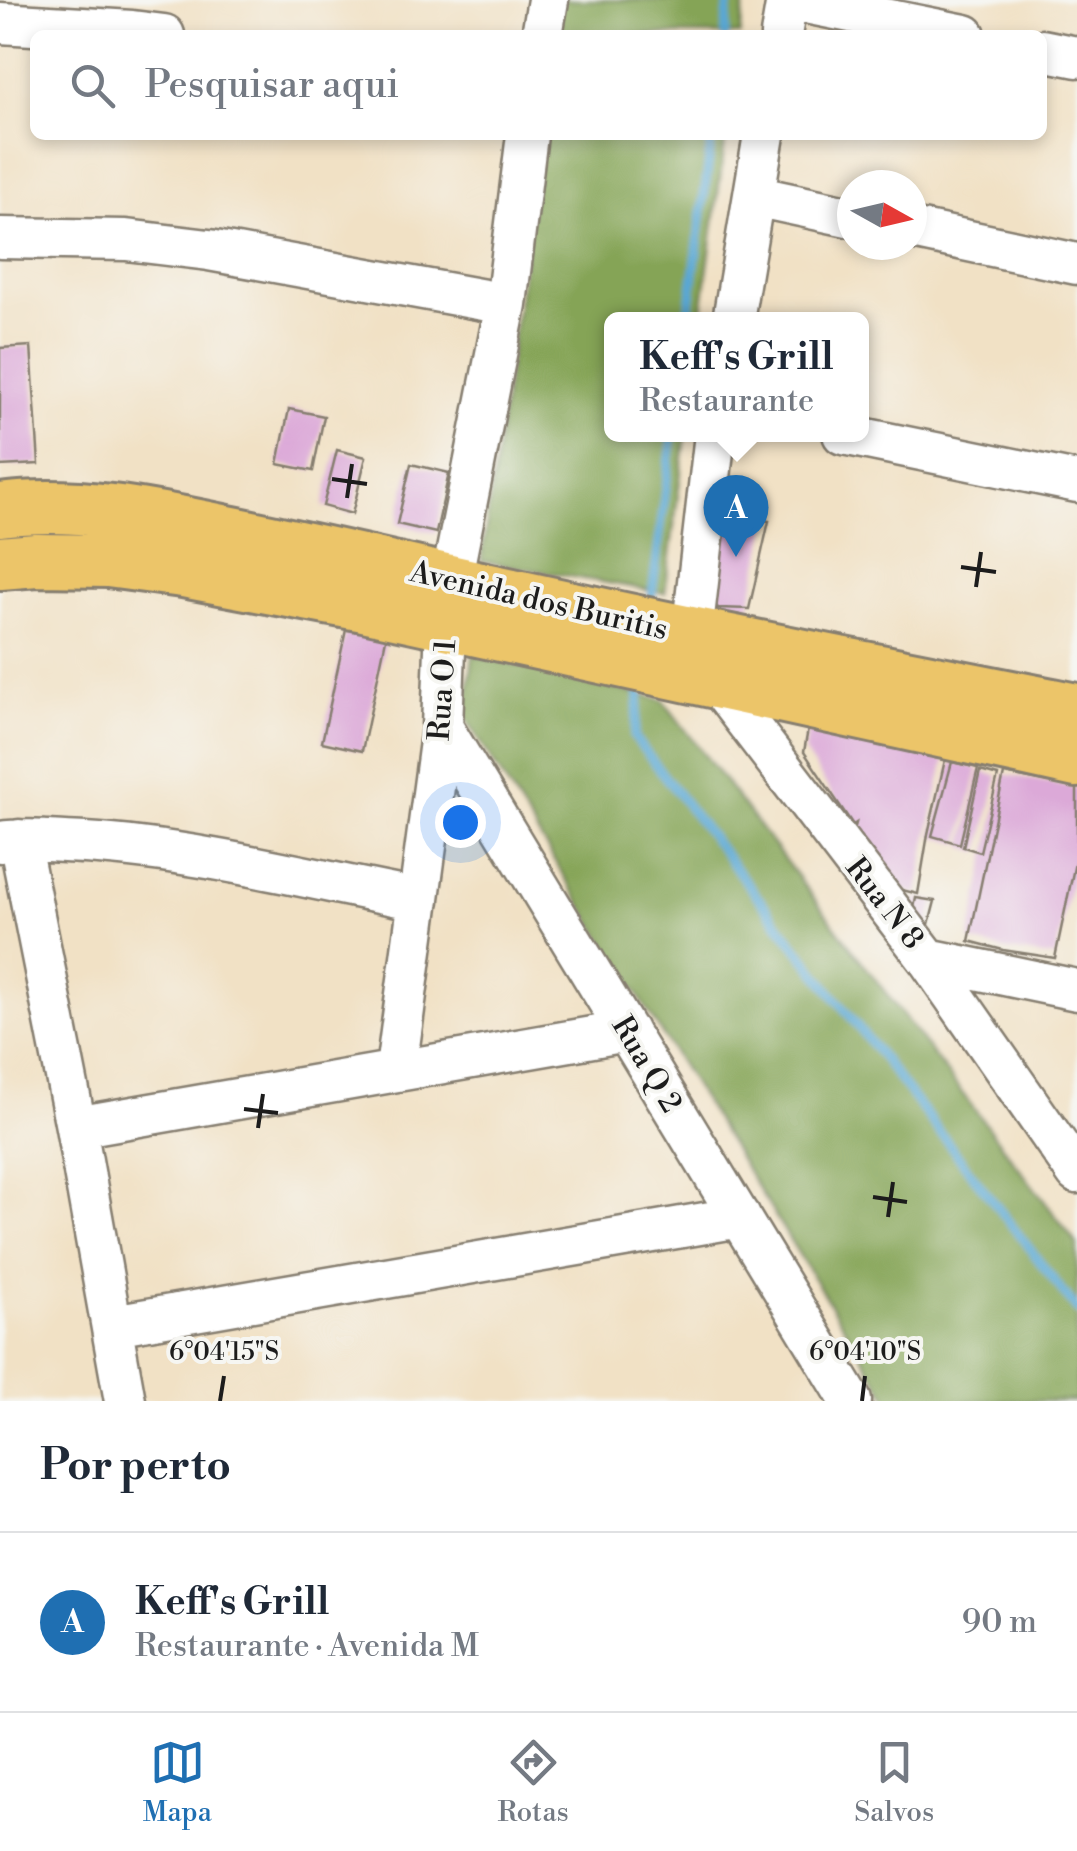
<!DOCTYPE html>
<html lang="pt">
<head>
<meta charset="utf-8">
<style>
  :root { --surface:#fff; --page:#f2f2f3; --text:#1f2937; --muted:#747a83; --line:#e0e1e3; --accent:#1f6fb2 }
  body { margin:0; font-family:"Libre Bodoni",serif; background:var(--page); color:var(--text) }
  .compass { position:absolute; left:837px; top:170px; width:90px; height:90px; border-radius:50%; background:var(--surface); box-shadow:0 5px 15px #0003; rotate:98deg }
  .you { position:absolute; left:460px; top:822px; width:35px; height:35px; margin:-25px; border:8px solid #fff; border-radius:50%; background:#1a73e8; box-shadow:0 0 0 15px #1a73e833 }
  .badge { display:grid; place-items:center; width:65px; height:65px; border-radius:50%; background:var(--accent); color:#fff; font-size:32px; font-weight:700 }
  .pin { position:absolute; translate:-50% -82px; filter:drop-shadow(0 2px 5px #0008) }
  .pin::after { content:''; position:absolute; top:52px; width:35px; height:30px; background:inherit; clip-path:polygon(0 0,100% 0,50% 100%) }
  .popup { position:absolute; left:604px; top:312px; width:265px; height:130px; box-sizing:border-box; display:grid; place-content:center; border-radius:15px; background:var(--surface); filter:drop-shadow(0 2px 8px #0005); font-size:32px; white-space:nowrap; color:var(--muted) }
  .popup b { font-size:38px; color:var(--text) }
  .popup::after { content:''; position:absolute; left:50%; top:100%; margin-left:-20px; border:20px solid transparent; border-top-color:var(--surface) }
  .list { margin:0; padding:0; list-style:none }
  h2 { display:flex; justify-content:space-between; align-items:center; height:130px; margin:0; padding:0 40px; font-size:42px }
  h2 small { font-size:32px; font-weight:400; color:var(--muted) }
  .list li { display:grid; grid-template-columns:65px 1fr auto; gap:30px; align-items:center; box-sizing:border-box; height:180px; padding:0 40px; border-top:2px solid var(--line) }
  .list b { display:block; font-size:38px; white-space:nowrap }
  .list p { margin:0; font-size:32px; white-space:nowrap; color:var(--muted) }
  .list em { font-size:32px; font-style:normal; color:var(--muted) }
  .icon { flex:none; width:55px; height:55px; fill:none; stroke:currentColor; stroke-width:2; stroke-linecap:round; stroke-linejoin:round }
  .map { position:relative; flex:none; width:1077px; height:1401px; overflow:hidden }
  .search { position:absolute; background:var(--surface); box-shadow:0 5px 15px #0003; left:30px; right:30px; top:30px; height:110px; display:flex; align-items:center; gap:25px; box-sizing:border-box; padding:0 35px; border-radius:15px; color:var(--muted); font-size:38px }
  .sheet { height:310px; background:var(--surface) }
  nav { display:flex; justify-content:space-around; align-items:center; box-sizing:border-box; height:140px; border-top:2px solid var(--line); background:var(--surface); font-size:28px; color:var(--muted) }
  nav a { display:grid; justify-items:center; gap:5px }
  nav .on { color:var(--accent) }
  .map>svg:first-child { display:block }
  .forest { fill:#85a457; stroke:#50603a; stroke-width:2.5 }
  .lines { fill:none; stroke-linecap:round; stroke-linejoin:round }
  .stream { stroke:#5aa7d3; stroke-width:9 }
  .building { fill:#dca9d8 }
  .minor-casing { stroke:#867e70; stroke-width:45 }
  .major-casing { stroke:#867e70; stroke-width:58 }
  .minor { stroke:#fff; stroke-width:40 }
  .major { stroke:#ecc569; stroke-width:52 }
  .ticks { fill:none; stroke:#1c1c1c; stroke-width:4 }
  .labels { text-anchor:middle; stroke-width:8; stroke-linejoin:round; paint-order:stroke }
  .street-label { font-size:30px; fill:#1c1c1c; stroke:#f6f6f2 }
  .ticks-label { font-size:25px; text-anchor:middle; fill:#1c1c1c; stroke:#f6f6f2; stroke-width:8; stroke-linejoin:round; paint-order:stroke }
</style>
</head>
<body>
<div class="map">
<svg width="1077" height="1401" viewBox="0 0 1077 1401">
  <rect width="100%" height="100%" fill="#f6f6f2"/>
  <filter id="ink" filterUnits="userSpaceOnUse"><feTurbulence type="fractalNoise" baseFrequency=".01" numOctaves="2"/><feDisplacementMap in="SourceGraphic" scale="20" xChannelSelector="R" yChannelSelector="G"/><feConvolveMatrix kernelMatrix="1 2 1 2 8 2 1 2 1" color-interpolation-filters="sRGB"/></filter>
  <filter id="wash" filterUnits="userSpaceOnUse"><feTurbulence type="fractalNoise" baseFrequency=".0048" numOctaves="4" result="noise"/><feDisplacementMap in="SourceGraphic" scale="40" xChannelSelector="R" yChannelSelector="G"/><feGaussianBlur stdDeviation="2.25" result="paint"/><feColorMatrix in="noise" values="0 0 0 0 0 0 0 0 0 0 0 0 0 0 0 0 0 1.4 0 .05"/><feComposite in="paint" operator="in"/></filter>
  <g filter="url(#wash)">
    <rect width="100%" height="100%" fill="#f1e1c5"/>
    <path class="forest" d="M561,0H745L740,35H556Z
      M542,135H726L701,319L611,320V434L686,435L665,593L481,561Z
      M473,655L663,700L1077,1244V1401H890L465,717Z"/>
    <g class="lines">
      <path class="stream" d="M725,35L729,0
        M688,320L712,135
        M650,610L673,434
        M641,685L634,737L1077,1310"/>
    </g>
    <g id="blocks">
      <path class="building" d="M31,346L39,464L0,466V348Z
        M289,409L324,416L313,471L278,464Z
        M337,450L366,457L352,514L323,506Z
        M411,464L449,473L436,533L397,524Z
        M719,511L769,521L749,609L718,608L706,593Z
        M347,625L387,634L362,751L322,742Z
        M808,729L945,760L928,834L918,894L898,889L854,831L856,823L853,825L804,752Z
        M952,762L978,768L960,844L932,836Z
        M980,771L998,776L980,852L963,847Z
        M1004,774L1077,788V853L1055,958L1003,950L969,941Z
        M916,898L935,901L927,932L912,918Z"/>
    </g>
  </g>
  <g filter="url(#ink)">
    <use href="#blocks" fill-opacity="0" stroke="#867e70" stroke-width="2.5"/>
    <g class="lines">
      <defs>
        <path id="minor" d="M790,0L965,35
          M0,23L132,31L164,35
          M542,35L548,0
          M781,35L787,0
          M1042,50L1077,57
          M754,196L852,217
          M912,229L1077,264
          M0,238L126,240L209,250L506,304
          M733,320L764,135
          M715,434L692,634L715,681L928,959L1077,1173
          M843,434L1077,482
          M442,727L851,1401
          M19,840L76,1127L125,1401
          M0,842C28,838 56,842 85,843C197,850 309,879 419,900
          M928,959L1077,990
          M396,1069L442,727L446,623L451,581L506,304L527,135
          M76,1127L627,1031
          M113,1325L740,1217"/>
        <path id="major" d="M0,510C79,500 155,517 232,533C306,548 380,565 454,582C661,629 869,669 1077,710
          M0,563L37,560L108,561L183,571L364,605L1077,761"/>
      </defs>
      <use href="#minor" class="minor-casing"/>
      <use href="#major" class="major-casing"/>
      <use href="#minor" class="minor"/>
      <use href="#major" class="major"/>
    </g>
  </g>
  <path class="ticks" d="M332,479L367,484M347,498L352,464M961,567L996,572M976,587L981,552M244,1109L278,1113M258,1128L263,1094M873,1197L907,1202M888,1217L893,1182M220,1401L224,1376M862,1401L865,1376"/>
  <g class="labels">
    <g class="street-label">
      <text transform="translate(539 600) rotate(13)" y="10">Avenida dos Buritis</text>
      <text transform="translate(442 690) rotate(-86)" y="10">Rua O 1</text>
      <text transform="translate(885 903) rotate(52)" y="10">Rua N 8</text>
      <text transform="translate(647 1064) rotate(59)" y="10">Rua Q 2</text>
    </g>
  </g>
  <g class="ticks-label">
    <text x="224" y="1360">6°04'15"S</text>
    <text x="865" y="1360">6°04'10"S</text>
  </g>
</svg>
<svg class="compass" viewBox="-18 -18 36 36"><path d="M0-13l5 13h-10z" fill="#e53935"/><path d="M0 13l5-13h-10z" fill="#747a83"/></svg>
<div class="you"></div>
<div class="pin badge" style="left:736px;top:557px">A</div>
<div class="popup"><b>Keff's Grill</b>Restaurante</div>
<div class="search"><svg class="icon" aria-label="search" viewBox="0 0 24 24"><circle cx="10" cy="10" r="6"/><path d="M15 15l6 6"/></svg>Pesquisar aqui</div>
</div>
<section class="sheet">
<h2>Por perto<small></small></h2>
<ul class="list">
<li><span class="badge">A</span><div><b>Keff's Grill</b><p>Restaurante · Avenida M</p></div><em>90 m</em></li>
</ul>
</section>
<nav>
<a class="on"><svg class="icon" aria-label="map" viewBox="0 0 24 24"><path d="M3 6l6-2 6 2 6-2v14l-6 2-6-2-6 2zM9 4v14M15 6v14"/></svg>Mapa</a>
<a><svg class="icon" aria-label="directions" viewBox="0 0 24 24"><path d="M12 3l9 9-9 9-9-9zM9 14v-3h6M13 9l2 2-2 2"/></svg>Rotas</a>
<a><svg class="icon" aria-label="saved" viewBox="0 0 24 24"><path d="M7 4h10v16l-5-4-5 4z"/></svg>Salvos</a>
</nav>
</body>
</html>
